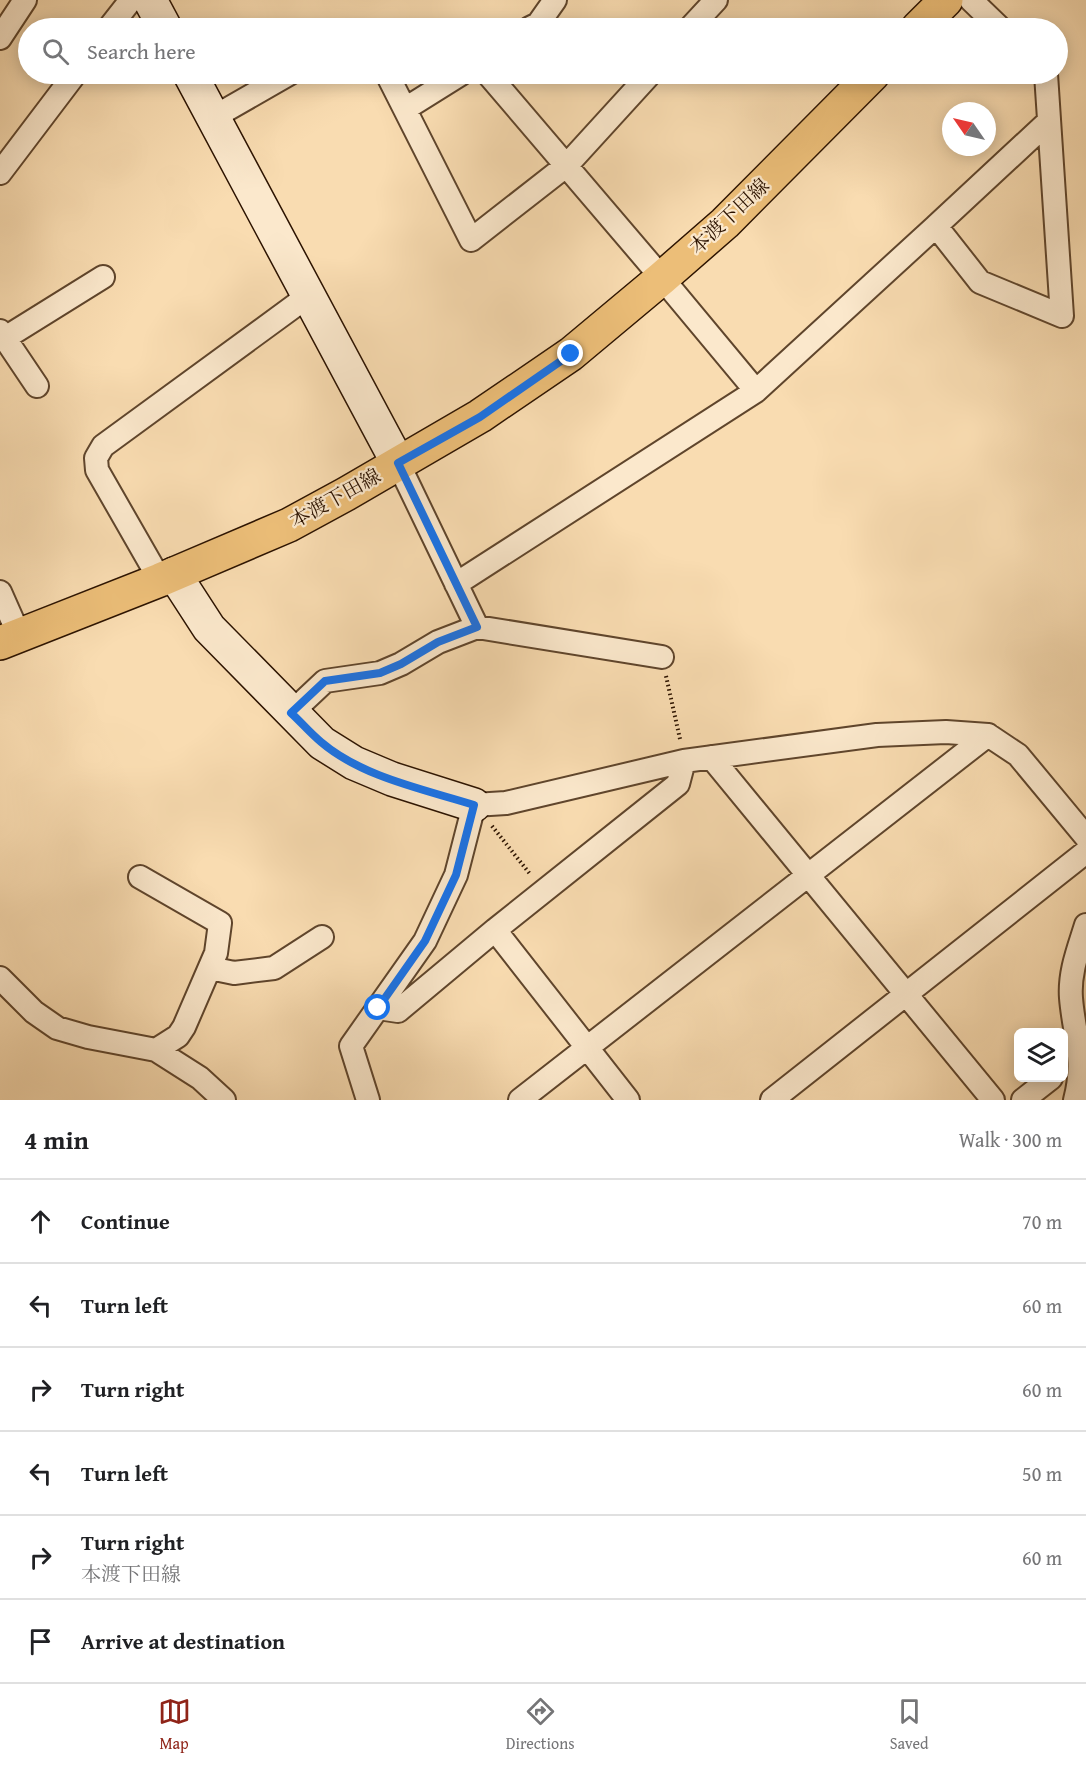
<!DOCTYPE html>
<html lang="en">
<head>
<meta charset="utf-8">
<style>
  :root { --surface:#fff; --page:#f2f2f2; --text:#202124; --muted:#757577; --line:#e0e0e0; --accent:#8f2418 }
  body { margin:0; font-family:"Gentium Book Plus","Noto Serif JP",serif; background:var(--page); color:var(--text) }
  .controls { position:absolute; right:18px; bottom:18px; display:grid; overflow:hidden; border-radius:9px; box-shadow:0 3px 15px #0003 }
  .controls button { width:54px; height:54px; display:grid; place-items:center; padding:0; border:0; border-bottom:2px solid var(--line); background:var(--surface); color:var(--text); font:30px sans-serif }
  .compass { position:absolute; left:942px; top:102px; width:54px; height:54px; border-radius:50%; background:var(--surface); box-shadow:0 3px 15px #0003; rotate:304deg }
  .stop { position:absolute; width:18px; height:18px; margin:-14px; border:4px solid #1a73e8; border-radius:50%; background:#fff }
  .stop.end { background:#1a73e8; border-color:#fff; box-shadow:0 2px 6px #0008 }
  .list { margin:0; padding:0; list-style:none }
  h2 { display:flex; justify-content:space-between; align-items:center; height:78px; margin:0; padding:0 24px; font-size:26px }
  h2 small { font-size:20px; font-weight:400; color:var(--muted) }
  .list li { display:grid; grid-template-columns:39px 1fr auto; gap:18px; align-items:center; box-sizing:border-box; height:84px; padding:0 24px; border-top:2px solid var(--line) }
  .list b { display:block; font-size:22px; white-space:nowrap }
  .list p { margin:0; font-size:20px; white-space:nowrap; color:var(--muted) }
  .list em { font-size:20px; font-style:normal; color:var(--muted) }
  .icon { flex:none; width:33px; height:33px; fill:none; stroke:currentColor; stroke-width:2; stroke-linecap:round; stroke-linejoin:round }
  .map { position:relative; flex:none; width:1086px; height:1100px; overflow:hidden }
  .search { position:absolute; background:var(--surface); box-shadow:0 3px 15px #0003; left:18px; right:18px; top:18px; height:66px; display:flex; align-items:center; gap:15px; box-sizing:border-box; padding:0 21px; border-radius:33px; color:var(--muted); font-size:22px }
  .sheet { height:582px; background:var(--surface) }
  nav { display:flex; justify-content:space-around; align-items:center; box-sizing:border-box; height:84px; border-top:2px solid var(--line); background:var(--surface); font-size:16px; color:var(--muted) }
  nav a { display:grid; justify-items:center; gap:3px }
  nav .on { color:var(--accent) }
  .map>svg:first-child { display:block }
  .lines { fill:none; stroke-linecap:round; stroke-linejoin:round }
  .street-casing { stroke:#5f452c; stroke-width:26 }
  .secondary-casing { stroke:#2c1300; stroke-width:36 }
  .primary-casing { stroke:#2c1300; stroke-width:36 }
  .path { stroke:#2c1300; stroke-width:4; stroke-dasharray:1.5 3; stroke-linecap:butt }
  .street { stroke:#fbe8cc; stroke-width:22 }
  .secondary { stroke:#fbe8cc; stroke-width:33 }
  .primary { stroke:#ecbe78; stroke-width:33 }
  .route { stroke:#1a73e8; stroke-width:8 }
  .labels { text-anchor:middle; stroke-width:4.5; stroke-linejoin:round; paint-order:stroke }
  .street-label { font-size:20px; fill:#2c1300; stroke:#fbe8cc }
</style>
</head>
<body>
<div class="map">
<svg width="1086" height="1100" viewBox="0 0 1086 1100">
  <rect width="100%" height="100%" fill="#f9dcb1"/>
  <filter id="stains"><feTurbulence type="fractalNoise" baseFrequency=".00333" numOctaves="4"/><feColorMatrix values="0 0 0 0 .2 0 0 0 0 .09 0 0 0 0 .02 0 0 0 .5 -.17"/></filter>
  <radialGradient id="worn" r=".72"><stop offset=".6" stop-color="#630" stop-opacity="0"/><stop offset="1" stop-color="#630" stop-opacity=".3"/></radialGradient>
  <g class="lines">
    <defs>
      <path id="street" d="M971,0L1000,28
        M109,28L131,0
        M530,28L538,24L555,0
        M690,28L716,0
        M0,38L25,0
        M387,74L471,240L567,165L650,74
        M488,74L662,278L756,391L936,226
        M1046,74L1062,316L980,282L936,226L1049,121
        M405,109L461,74
        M214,117L289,74
        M0,173L75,74
        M0,331L37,386
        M5,338L103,277
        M398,463L477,627
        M160,580L97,470L96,458L103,446L308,296
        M456,584L756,391
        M0,592L19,635
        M291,713L325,681L380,673L401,664L438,642L477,627L662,657
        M711,757L993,1100
        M140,877L220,923L216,953L184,1027L178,1036L156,1050
        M495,930L628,1100
        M210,968L234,973L274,968L322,937
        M0,978L34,1012L57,1028L88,1037L156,1050L200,1078L224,1100
        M378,1008L398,1011L495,930L678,784L684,761
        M368,1100L351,1046L425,941L456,875L474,805L506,803L684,761L877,735L946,732L988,735L1018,755L1086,837
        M520,1100L988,735
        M772,1100L1086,852
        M1023,1100L1051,1078
        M1075,1100C1086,1059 1074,1036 1071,998C1069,972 1079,948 1086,925"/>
      <path id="secondary" d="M150,0L165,28
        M190,74L398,463
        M174,574L209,628L322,743L354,763L392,779L474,805"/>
      <path id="primary" d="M918,28L946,0
        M0,643L160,580L289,525L346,494L480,416L571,354L662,278L725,223L873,74"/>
    </defs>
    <use href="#street" class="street-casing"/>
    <use href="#secondary" class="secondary-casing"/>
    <use href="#primary" class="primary-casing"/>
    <path class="path" d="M666,676L680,739
      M492,826L530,874"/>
    <use href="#street" class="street"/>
    <use href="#secondary" class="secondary"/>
    <use href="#primary" class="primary"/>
  </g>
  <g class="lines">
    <path class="route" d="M378,1008L425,941L456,875L474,805C423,789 362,777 321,742C310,733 301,722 291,713L325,681L380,673L401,664L438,642L477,627L398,463L480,417L571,354"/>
  </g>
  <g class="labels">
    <g class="street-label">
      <text transform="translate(729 216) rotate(-43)" y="7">本渡下田線</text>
      <text transform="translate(335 498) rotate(-29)" y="7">本渡下田線</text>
    </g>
  </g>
  <rect width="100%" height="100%" filter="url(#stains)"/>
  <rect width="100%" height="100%" fill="url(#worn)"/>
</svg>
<div class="controls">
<button><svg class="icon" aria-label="layers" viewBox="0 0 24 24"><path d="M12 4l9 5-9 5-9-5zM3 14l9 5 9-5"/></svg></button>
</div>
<svg class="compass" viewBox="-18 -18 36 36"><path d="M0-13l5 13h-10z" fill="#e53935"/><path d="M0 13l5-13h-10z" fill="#757577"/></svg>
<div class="stop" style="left:378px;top:1008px"></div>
<div class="stop end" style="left:571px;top:354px"></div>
<div class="search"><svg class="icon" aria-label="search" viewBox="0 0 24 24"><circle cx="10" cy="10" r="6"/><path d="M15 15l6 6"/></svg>Search here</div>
</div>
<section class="sheet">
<h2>4 min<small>Walk · 300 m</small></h2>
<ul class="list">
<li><svg class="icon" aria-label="ahead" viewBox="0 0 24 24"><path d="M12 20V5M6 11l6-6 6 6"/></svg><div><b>Continue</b></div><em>70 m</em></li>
<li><svg class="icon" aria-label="left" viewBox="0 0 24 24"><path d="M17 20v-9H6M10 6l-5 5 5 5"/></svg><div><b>Turn left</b></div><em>60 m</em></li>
<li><svg class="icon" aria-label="right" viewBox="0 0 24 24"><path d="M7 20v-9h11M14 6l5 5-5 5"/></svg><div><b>Turn right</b></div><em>60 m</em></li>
<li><svg class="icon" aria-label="left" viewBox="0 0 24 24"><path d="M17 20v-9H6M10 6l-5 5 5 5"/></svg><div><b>Turn left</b></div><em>50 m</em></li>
<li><svg class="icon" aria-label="right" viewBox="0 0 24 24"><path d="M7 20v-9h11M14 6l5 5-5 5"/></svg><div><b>Turn right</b><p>本渡下田線</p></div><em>60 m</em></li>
<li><svg class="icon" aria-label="arrive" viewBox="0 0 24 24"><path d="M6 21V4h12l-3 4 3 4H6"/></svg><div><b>Arrive at destination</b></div></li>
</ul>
</section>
<nav>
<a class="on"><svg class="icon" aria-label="map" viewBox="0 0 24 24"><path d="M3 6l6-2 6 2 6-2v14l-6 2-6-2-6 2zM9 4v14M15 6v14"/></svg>Map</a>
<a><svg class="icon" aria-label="directions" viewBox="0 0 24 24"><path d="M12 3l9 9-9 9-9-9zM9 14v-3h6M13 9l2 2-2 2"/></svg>Directions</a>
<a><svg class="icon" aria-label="saved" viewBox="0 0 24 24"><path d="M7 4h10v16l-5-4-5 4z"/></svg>Saved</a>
</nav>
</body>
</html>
